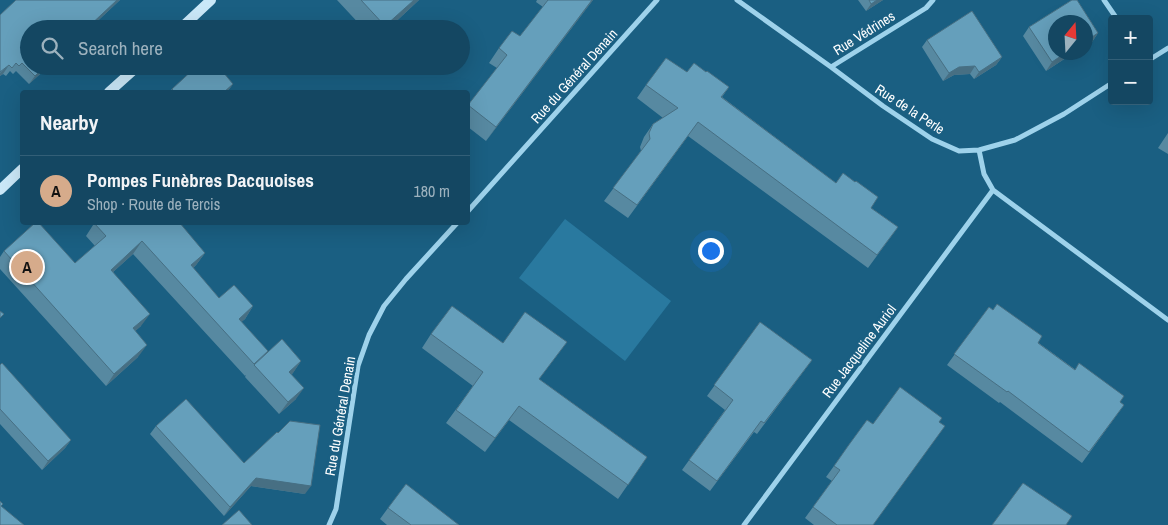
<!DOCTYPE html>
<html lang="en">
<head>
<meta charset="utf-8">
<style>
  :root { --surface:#144762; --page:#21516b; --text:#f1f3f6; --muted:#9db2be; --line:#335f77; --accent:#d6ab8b }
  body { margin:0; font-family:"Archivo Narrow",sans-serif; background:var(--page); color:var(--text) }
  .controls { position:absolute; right:15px; top:15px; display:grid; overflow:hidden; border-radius:5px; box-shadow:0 5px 20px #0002 }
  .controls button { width:45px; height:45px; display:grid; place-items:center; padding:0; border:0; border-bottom:1px solid var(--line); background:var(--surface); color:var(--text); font:25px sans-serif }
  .compass { position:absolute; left:1048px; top:15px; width:45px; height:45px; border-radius:50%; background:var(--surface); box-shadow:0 5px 20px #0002; rotate:18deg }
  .you { position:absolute; left:710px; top:250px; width:18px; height:18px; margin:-12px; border:4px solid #fff; border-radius:50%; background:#1a73e8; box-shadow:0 0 0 8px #1a73e833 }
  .badge { display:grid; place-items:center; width:32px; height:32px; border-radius:50%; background:var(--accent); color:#111; font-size:16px; font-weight:700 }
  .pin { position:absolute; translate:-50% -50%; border:2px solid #fff; box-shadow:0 1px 5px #0006 }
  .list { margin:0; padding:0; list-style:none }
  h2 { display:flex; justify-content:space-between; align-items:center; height:65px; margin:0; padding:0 20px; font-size:21px }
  h2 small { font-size:16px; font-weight:400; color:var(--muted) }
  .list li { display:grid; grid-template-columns:32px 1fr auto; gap:15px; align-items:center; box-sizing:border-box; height:70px; padding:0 20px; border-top:1px solid var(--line) }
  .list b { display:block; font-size:19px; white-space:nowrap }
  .list p { margin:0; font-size:16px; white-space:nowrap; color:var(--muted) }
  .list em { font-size:16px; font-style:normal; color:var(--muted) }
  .icon { flex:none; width:28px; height:28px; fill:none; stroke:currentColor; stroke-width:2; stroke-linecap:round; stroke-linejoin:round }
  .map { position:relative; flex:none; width:1168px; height:525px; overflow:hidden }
  .search { position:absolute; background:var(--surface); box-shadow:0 5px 20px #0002; left:20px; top:20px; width:450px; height:55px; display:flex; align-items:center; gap:12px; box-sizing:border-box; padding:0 18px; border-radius:28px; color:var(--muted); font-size:19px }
  .panel { position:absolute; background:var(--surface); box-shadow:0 5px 20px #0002; left:20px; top:90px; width:450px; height:135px; border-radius:5px }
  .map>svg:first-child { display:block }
  .green { fill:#29799f }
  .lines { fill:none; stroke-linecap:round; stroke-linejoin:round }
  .street { stroke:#9ed2eb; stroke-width:5 }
  .secondary { stroke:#cae8f8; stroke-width:10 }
  .wall { fill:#5789a1 }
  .shaded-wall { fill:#476f83 }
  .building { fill:#659fbb; stroke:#476f83 }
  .labels { text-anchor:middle; stroke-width:5; stroke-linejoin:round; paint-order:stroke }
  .street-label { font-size:14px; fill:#fff; stroke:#1a5f82 }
</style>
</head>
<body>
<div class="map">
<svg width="1168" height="525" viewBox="0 0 1168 525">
  <rect width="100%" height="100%" fill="#1a5f82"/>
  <path class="green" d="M565,219L671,301L625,361L519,278Z"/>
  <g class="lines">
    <path class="street" d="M737,0L831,67L883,106L932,139L959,151L979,150L1015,140L1064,114L1112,83
      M1104,0L1117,19
      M1149,60L1168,48
      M831,67L926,8L933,0
      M979,150L984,174L993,190L1168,320
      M468,211L657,0
      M329,525L336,509L358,366L369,335L384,306L406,279L458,222
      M744,525L993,190"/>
    <path class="secondary" d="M180,29L211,0
      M109,92L138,66
      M0,190L22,169"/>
  </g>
  <path class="wall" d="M16,0H120L89,29L29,66H49L29,84L16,71L13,74L10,71L6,76L3,74L0,76V15Z
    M337,0H419L388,29H364Z
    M537,0H593L486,141L468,127V106L497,68L489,63L499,48L520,36L543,7L536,2Z
    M858,0H883L866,11Z
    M1072,0H1077L1098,33L1092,42L1086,46V22H1056V52H1075L1046,71L1023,36L1029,27Z
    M927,40L1002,57L996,65L974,79L970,74L954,75L943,81L922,47Z
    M706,72L729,87L722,97L836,183L898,227L868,268L688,136L628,218L604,201L641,151L640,147L644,137L653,124L663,118L637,98L646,85Z
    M233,84L227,92H169L172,89Z
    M1168,133V154L1158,148Z
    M95,222L205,253L196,265L193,268L219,298L253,306L245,319L241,322L268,351L301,361L292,374L296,399L279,414L245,377L246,375L245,376L133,254L113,272L141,326L135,331L138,357L106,386L0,269V257L4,251L75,263L95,246L86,236Z
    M989,307L1124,405L1082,463L1000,402L999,403L947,365Z
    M760,322L812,360L757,434L754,432L710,491L682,470L725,410L707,396Z
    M431,334L503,343L567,342L539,379L647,457L618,499L509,420L485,452L446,423L473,386L422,348Z
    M0,365L71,440L65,448L42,470L0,424Z
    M867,420L873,525H814L805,518L832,481L826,477Z
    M156,426L244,463L305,494L251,486L224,516L150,434Z
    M388,508L459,525H387L380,519Z"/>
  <path class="shaded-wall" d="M117,0H120L89,29H86Z
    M414,0H419L388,29H384L385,26Z
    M592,0H593L486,141L496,127Z
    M877,0H883L866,11L871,4Z
    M1098,33L1092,42L1086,46V41Z
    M1067,52H1075L1046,71L1052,62Z
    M1002,57L996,65L974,79L979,72Z
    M9,65L3,74L0,76V73Z
    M45,66H49L29,84L35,76Z
    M975,66L970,74L954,75L943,81L949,73L959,67Z
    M233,84L227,92H224Z
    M142,241L133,254L102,282L111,270Z
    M205,253L196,265L182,278L191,265Z
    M253,306L245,319L230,332L239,319Z
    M150,314L141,326L124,341L133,328Z
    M147,345L138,357L106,386L114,374Z
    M301,361L293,373L281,383L289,372Z
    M304,388L296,399L279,414L288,402Z
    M519,406L509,420L485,452L495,438Z
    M71,440L65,448L42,470L48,461Z
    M256,478L311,486L305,494L251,486L224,516L230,507Z"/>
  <path class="building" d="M16,0H117L86,29H29V66H45L35,76L22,63L19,66L16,63L12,68L9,65L0,72V15Z
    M361,0H414L385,26Z
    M548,0H592L496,127L468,105L507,55L499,48L512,31L520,36Z
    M869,0H877L871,4Z
    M1072,0H1077L1098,33L1086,41V22H1056V52H1067L1052,62L1029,27Z
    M972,11L1002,57L979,72L975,66L959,67L949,73L927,40Z
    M666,58L687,72L694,63L706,72L707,71L729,87L721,97L836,183L843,173L855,182L856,181L878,197L871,208L898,227L877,255L698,122L637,205L613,188L650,139L649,133L653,124L678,108L646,85Z
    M197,66H218L233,84L224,92H175L172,89Z
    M36,222H38L75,263L106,236L94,223L95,222H179L205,253L191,265L219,298L234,285L253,306L239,319L268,351L254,364L142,241L111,270L150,314L133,328L147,345L114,374L4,251Z
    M997,304L1042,336L1038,343L1075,370L1079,363L1124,396L1120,402L1124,405L1089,452L1008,391L1007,392L954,354L989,307L993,310Z
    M452,306L503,343L525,312L567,342L539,379L647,457L628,485L519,406L495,438L456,410L483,372L431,334Z
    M0,311L4,314L0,318Z
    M760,322L812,360L764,423L761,421L717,481L689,460L733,400L714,385Z
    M282,339L301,361L289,372L304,388L288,402L254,365Z
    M2,363L71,440L48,461L0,409V365Z
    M900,387L942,418L939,422L945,426L873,525H837L813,507L840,470L834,466L848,446L867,420L873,424Z
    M186,399L244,463L277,432L278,433L290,421L320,425L311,486L256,478L230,507L156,426Z
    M1023,483L1072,516L1066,525H992Z
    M406,484L459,525H411L388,508Z
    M0,501L3,504L1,506L24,525H0Z
    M239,510L252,525H222Z"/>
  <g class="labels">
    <g class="street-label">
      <text transform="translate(864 33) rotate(-32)" y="5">Rue Védrines</text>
      <text transform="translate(574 76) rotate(-48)" y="5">Rue du Général Denain</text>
      <text transform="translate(910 109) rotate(33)" y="5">Rue de la Perle</text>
      <text transform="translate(859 351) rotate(-53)" y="5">Rue Jacqueline Auriol</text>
      <text transform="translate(340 416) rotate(-80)" y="5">Rue du Général Denain</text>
    </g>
  </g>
</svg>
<div class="controls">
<button>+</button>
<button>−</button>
</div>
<svg class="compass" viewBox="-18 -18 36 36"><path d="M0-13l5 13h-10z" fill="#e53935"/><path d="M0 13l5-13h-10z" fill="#9db2be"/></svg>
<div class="you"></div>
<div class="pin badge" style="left:27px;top:267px">A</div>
<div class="search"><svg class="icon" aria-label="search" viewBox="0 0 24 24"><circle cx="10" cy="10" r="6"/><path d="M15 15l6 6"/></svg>Search here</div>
<section class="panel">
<h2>Nearby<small></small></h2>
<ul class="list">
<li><span class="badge">A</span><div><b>Pompes Funèbres Dacquoises</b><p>Shop · Route de Tercis</p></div><em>180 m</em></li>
</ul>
</section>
</div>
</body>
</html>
